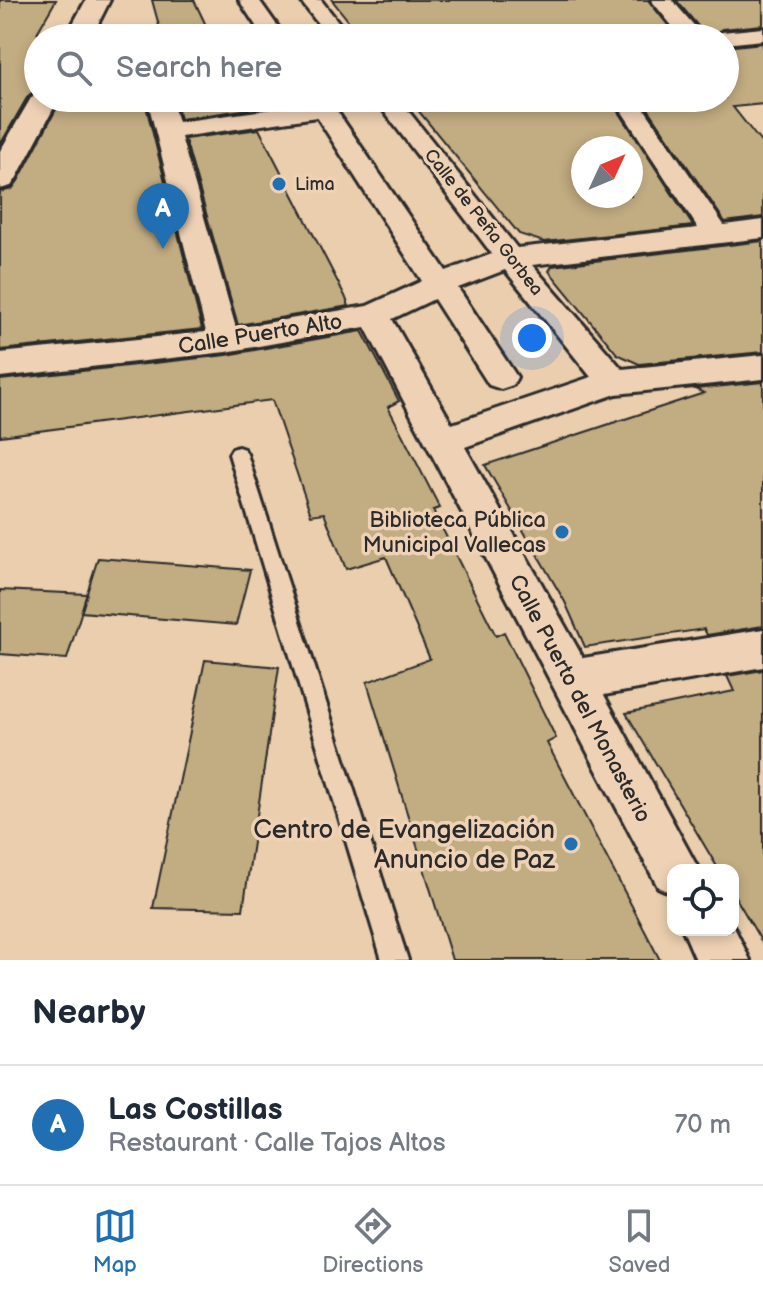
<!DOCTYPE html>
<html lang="en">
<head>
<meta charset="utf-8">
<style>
  :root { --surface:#fff; --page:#f6f6f7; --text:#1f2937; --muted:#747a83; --line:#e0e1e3; --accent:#1f6fb2 }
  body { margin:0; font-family:"Balsamiq Sans",sans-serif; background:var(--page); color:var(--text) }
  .controls { position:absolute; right:24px; bottom:24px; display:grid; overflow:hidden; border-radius:16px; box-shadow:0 4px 12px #0003 }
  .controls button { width:72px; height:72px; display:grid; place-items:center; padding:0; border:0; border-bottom:2px solid var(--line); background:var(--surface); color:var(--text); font:40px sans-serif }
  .compass { position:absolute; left:571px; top:136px; width:72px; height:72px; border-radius:50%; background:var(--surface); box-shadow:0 4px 12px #0003; rotate:46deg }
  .you { position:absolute; left:532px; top:338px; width:28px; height:28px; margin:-20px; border:6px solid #fff; border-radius:50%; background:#1a73e8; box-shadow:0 0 0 12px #1a73e833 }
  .badge { display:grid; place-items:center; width:52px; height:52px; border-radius:50%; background:var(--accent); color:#fff; font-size:26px; font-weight:700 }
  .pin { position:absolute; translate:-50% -66px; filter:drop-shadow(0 2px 4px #0008) }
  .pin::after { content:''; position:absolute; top:42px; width:28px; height:24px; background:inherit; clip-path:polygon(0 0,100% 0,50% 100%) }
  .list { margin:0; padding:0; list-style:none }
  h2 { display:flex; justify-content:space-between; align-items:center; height:104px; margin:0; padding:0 32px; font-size:34px }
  h2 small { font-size:26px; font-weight:400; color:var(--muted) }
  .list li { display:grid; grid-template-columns:52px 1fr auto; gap:24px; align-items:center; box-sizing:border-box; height:120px; padding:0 32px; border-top:2px solid var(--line) }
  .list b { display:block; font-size:30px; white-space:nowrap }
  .list p { margin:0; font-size:26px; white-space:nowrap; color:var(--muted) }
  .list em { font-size:26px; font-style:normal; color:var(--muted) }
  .icon { flex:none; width:44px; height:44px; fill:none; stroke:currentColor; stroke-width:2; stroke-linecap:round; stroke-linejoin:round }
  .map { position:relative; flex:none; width:763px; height:960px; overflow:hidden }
  .search { position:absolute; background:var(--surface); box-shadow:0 4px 12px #0003; left:24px; right:24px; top:24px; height:88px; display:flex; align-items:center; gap:20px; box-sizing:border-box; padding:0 28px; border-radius:44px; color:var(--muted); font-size:30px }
  .sheet { height:224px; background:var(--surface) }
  nav { display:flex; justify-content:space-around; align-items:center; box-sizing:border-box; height:112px; border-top:2px solid var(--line); background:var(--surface); font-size:22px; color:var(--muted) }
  nav a { display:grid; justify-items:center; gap:4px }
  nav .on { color:var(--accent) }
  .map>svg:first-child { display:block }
  .building { fill:#c2ac82; stroke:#2b2b2b; stroke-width:2; fill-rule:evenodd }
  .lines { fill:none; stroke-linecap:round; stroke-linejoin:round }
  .lane-casing { stroke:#2b2b2b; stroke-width:6 }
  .street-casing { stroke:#2b2b2b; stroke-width:6 }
  .secondary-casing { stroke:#2b2b2b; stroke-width:6 }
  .lane { fill:#efd2b6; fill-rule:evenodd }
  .street { fill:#efd2b6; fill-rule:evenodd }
  .secondary { fill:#efd2b6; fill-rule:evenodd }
  .poi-dot { fill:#1f6fb2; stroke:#efd2b6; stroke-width:3 }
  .labels { text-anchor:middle; stroke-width:7; stroke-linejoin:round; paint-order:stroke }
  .far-poi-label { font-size:18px; fill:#2b2b2b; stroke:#efd2b6; text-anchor:start }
  .far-street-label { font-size:18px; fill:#2b2b2b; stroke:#efd2b6 }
  .street-label { font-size:22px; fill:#2b2b2b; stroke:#efd2b6 }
  .poi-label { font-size:22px; fill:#2b2b2b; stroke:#efd2b6; text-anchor:end }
  .near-poi-label { font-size:26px; fill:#2b2b2b; stroke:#efd2b6; text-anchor:end }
</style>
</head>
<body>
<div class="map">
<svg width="763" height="960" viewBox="0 0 763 960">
  <rect width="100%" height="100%" fill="#eaceae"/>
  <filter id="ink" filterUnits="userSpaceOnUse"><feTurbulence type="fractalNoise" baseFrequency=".0125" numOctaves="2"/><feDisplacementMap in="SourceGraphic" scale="16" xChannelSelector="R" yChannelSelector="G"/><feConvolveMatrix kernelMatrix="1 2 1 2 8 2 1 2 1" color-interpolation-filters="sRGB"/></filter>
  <g filter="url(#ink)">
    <path class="building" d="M0,0H56L37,33H64L62,38H38V88L28,96L0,145Z
      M152,0H194L212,38H94L97,33H161Z
      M332,0H648L678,38H362Z
      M676,0H763V25L722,29L708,38Z
      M763,43V104L733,107L763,145V217L725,222L641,98H725V47Z
      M62,98H144L202,329L0,350V192L12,189L18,181Z
      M174,98H244L249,109L180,119Z
      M408,98H610L693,226L544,242L519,234ZM583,148H631V196H583Z
      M259,129L345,296L349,306L238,325L185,139Z
      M763,241V352L639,364L617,354L549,271L552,266Z
      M362,331L399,401L388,407L440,508L433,510L496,636L504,632L531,687L556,738L547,743L660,960H452L367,682L430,659L386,557L346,569L324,513L311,515L272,400L0,436V380L227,355Z
      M763,382V626L707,635L704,629L585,647L565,602L485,465L704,393L695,389Z
      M98,558L250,570L236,625L81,612Z
      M0,590L87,594L67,659L0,654Z
      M205,660L279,667L243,910L153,908Z
      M763,670V944L733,893V870H719L626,713L734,691L727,676Z"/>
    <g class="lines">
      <defs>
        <path id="lane" d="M238,447L244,449L247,454L408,960H382L229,454L232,449Z"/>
        <path id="street" d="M239,0H259L286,38H264Z
          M300,0H321L351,38H329Z
          M651,0H672L705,38H682Z
          M763,28V40L725,44V38H711L722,32Z
          M147,98H171L178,122L308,104L304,98H328L446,271L492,254L374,98H398L517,248L698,228L613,98H637L724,225L763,220V238L532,265L622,369L763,355V379L616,394L465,447L583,658L763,629V667L604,695L699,870H673V894L658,887L365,327L226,352L0,377V353L206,332ZM317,117L422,281L367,306L236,328L181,137ZM505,270L591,377L452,424L392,319L434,299L489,385L501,389L513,385L517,377L458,288Z
          M733,925L750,960H696L683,930H733Z"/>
        <path id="secondary" d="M86,0H110L91,38H65Z
          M38,91V98H59L16,179L11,186L0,189V151L31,98Z"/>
      </defs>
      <use href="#lane" class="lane-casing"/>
      <use href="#street" class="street-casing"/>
      <use href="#secondary" class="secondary-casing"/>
      <use href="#lane" class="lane"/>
      <use href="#street" class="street"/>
      <use href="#secondary" class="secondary"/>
    </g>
  </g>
  <g class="poi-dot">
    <circle cx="279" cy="184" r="8"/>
    <circle cx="562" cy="532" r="8"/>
    <circle cx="571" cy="844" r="8"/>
  </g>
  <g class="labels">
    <g class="far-poi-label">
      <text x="295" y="190">Lima</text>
    </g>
    <g class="far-street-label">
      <text transform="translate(484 222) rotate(52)" y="6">Calle de Peña Gorbea</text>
    </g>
    <g class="street-label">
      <text transform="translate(260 333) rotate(-9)" y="8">Calle Puerto Alto</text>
      <text transform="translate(581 698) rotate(62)" y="8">Calle Puerto del Monasterio</text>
    </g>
    <g class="poi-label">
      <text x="546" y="527">Biblioteca Pública<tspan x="546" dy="25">Municipal Vallecas</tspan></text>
    </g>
    <g class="near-poi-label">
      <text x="555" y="838">Centro de Evangelización<tspan x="555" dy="30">Anuncio de Paz</tspan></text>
    </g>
  </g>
</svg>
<div class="controls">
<button><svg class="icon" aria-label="locate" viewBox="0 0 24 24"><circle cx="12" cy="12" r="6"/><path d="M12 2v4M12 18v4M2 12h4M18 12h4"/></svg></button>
</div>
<svg class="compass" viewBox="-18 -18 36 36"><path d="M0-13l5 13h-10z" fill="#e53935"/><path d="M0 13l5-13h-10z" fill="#747a83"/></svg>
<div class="you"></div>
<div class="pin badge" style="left:163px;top:249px">A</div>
<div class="search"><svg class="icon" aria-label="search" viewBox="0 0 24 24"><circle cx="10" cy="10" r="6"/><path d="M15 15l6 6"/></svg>Search here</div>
</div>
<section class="sheet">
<h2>Nearby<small></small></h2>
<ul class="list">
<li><span class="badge">A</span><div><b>Las Costillas</b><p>Restaurant · Calle Tajos Altos</p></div><em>70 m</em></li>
</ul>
</section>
<nav>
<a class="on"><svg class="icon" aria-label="map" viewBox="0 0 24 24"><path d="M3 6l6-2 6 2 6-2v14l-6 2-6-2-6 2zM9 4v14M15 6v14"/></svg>Map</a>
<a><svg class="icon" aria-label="directions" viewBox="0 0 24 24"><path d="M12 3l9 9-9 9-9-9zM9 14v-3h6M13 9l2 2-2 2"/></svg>Directions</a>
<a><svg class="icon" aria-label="saved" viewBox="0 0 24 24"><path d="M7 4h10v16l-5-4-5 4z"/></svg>Saved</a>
</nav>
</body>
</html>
